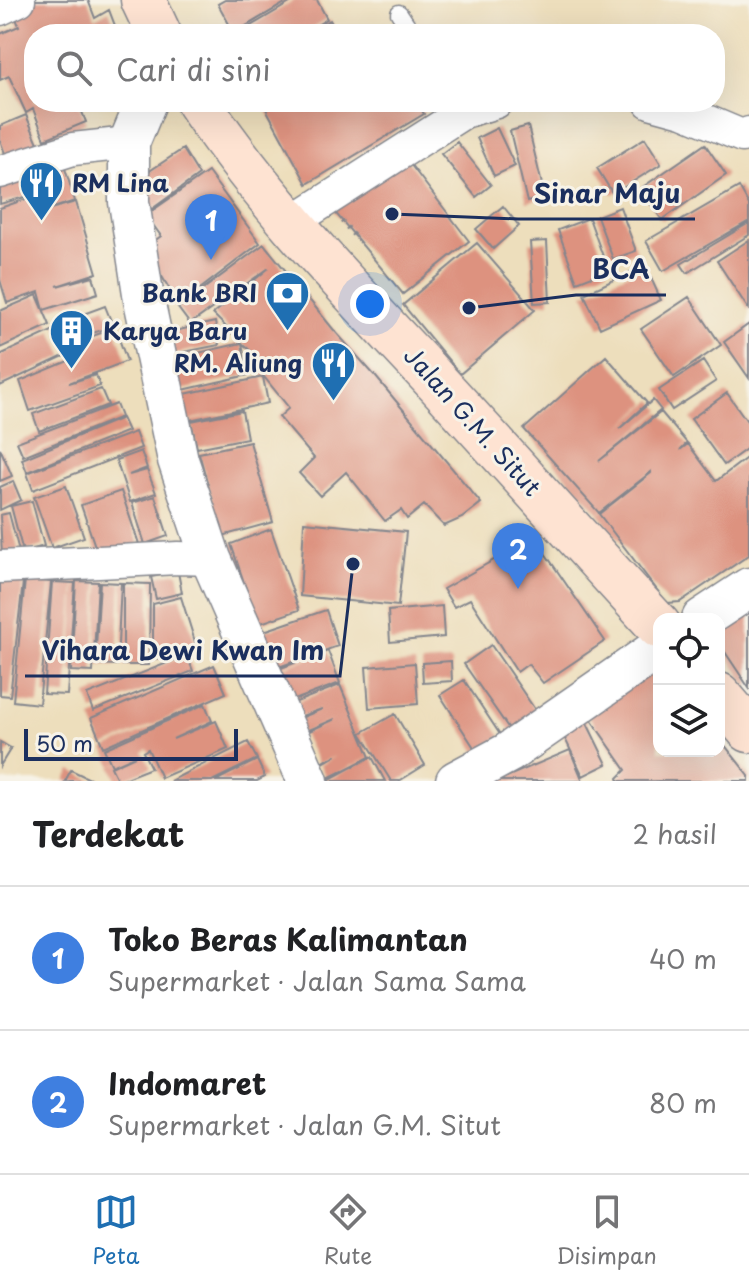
<!DOCTYPE html>
<html lang="id">
<head>
<meta charset="utf-8">
<style>
  :root { --surface:#fff; --page:#f2f2f2; --text:#202124; --muted:#757577; --line:#e0e0e0; --accent:#1f6fb2 }
  body { margin:0; font-family:"Playpen Sans",sans-serif; background:var(--page); color:var(--text) }
  .controls { position:absolute; right:24px; bottom:24px; display:grid; overflow:hidden; border-radius:16px; box-shadow:0 8px 32px #0002 }
  .controls button { width:72px; height:72px; display:grid; place-items:center; padding:0; border:0; border-bottom:2px solid var(--line); background:var(--surface); color:var(--text); font:40px sans-serif }
  .scale { position:absolute; left:24px; bottom:20px; width:214px; box-sizing:border-box; padding-left:8px; border:4px solid #1b2f5e; border-top:0; font-size:22px; line-height:28px; white-space:nowrap; color:#1b2f5e; -webkit-text-stroke:6px #f7f3e8; paint-order:stroke }
  .you { position:absolute; left:370px; top:304px; width:28px; height:28px; margin:-20px; border:6px solid #fff; border-radius:50%; background:#1a73e8; box-shadow:0 0 0 12px #1a73e833 }
  .badge { display:grid; place-items:center; width:52px; height:52px; border-radius:50%; background:var(--accent); color:#fff; font-size:26px; font-weight:700 }
  .pin { position:absolute; translate:-50% -66px; filter:drop-shadow(0 2px 4px #0008) }
  .pin::after { content:''; position:absolute; top:42px; width:28px; height:24px; background:inherit; clip-path:polygon(0 0,100% 0,50% 100%) }
  .list { margin:0; padding:0; list-style:none }
  h2 { display:flex; justify-content:space-between; align-items:center; height:104px; margin:0; padding:0 32px; font-size:34px }
  h2 small { font-size:26px; font-weight:400; color:var(--muted) }
  .list li { display:grid; grid-template-columns:52px 1fr auto; gap:24px; align-items:center; box-sizing:border-box; height:144px; padding:0 32px; border-top:2px solid var(--line) }
  .list b { display:block; font-size:30px; white-space:nowrap }
  .list p { margin:0; font-size:26px; white-space:nowrap; color:var(--muted) }
  .list em { font-size:26px; font-style:normal; color:var(--muted) }
  .icon { flex:none; width:44px; height:44px; fill:none; stroke:currentColor; stroke-width:2; stroke-linecap:round; stroke-linejoin:round }
  .map { position:relative; flex:none; width:749px; height:781px; overflow:hidden }
  .search { position:absolute; background:var(--surface); box-shadow:0 8px 32px #0002; left:24px; right:24px; top:24px; height:88px; display:flex; align-items:center; gap:20px; box-sizing:border-box; padding:0 28px; border-radius:32px; color:var(--muted); font-size:30px }
  .sheet { height:392px; background:var(--surface) }
  nav { display:flex; justify-content:space-around; align-items:center; box-sizing:border-box; height:112px; border-top:2px solid var(--line); background:var(--surface); font-size:22px; color:var(--muted) }
  nav a { display:grid; justify-items:center; gap:4px }
  nav .on { color:var(--accent) }
  .map>svg:first-child { display:block }
  .building { fill:#dd927f }
  .lines { fill:none; stroke-linecap:round; stroke-linejoin:round }
  .service-casing { stroke:#84868d; stroke-width:19 }
  .minor-casing { stroke:#84868d; stroke-width:35 }
  .tertiary-casing { stroke:#84868d; stroke-width:43 }
  .secondary-casing { stroke:#84868d; stroke-width:47 }
  .path { stroke:#84868d; stroke-width:5; stroke-dasharray:2 6; stroke-linecap:butt }
  .service { stroke:#fff; stroke-width:16 }
  .minor { stroke:#fff; stroke-width:32 }
  .tertiary { stroke:#fff; stroke-width:40 }
  .secondary { stroke:#fee3d2; stroke-width:44 }
  .labels { text-anchor:middle; stroke-width:6; stroke-linejoin:round; paint-order:stroke }
  .poi-label { font-size:24px; font-weight:bold; fill:#1b2f5e; stroke:#f7f3e8; text-anchor:start }
  .street-label { font-size:24px; fill:#1b2f5e; stroke:#f7f3e8 }
  .leader { fill:none; stroke:#1b2f5e; stroke-width:3 }
  .callout-dot { fill:#1b2f5e; stroke:#f7f3e8; stroke-width:3 }
  .callout-label { font-size:26px; text-anchor:middle; font-weight:bold; fill:#1b2f5e; stroke:#f7f3e8; stroke-width:6; stroke-linejoin:round; paint-order:stroke }
</style>
</head>
<body>
<div class="map">
<svg width="749" height="781" viewBox="0 0 749 781">
  <rect width="100%" height="100%" fill="#f7f3e8"/>
  <filter id="ink" filterUnits="userSpaceOnUse"><feTurbulence type="fractalNoise" baseFrequency=".0125" numOctaves="2"/><feDisplacementMap in="SourceGraphic" scale="16" xChannelSelector="R" yChannelSelector="G"/><feConvolveMatrix kernelMatrix="1 2 1 2 8 2 1 2 1" color-interpolation-filters="sRGB"/></filter>
  <filter id="wash" filterUnits="userSpaceOnUse"><feTurbulence type="fractalNoise" baseFrequency=".006" numOctaves="4" result="noise"/><feDisplacementMap in="SourceGraphic" scale="32" xChannelSelector="R" yChannelSelector="G"/><feGaussianBlur stdDeviation="1.8" result="paint"/><feColorMatrix in="noise" values="0 0 0 0 0 0 0 0 0 0 0 0 0 0 0 0 0 1.4 0 .05"/><feComposite in="paint" operator="in"/></filter>
  <g filter="url(#wash)">
    <rect width="100%" height="100%" fill="#eddebc"/>
    <g id="blocks">
      <path class="building" d="M34,0H88L95,18L109,10L117,31L111,34H34V102H78L86,122L45,139L33,109L26,113L9,76L0,80V34L19,26L12,8Z
        M225,0H290L234,33L218,4Z
        M295,0H317L327,19L302,34H237Z
        M330,20L338,34H305Z
        M269,102H417L424,114L307,184L264,105Z
        M26,115L38,143L6,156L0,140V126Z
        M528,126L545,197L527,202L510,131Z
        M497,128L515,166L494,176L477,138Z
        M645,138L661,164L613,194L597,168Z
        M457,142L491,185L476,197L441,154Z
        M705,144L726,175L662,220L640,189Z
        M183,149L199,175L145,214V174Z
        M404,156L469,241L403,294L333,210Z
        M63,162L75,201L50,209L76,202L97,273L57,286L93,276L98,293L44,310L39,292L7,303L0,280V208L61,187L0,204V180Z
        M208,172L260,243L179,305L145,248L161,236L146,215Z
        M739,187L749,205V221L663,271L646,241Z
        M503,206L519,226L493,249L476,229Z
        M620,207L636,251L613,259L597,216Z
        M589,218L608,270L577,282L558,230Z
        M749,223V235L687,273L681,264Z
        M749,240V310L717,261Z
        M547,241L550,302L534,303L530,242Z
        M477,243L535,310L460,374L403,305Z
        M264,244L333,329L376,377L481,503L462,518L444,526L424,505L407,519L401,510L385,521L346,472L320,496L299,473L314,458L279,417L289,408L249,358L253,353L242,343L248,375L174,392L167,360L242,343L213,314L269,268L190,324L178,308Z
        M645,265L661,300L600,328L584,294Z
        M37,295L50,325L0,348V311Z
        M689,297L721,345L674,377L641,329Z
        M105,306L113,326L64,343L56,324Z
        M215,322L219,345L174,354L170,332Z
        M749,324V378L724,342Z
        M115,328L127,361L69,383L96,375L100,386L30,411L20,381L78,357L73,343Z
        M52,331L64,356L0,386V355Z
        M606,356L647,403L619,429L653,400L661,410L599,461L661,412L687,443L680,450L688,444L716,481L749,456V555L680,602L667,603L599,514L651,473V472L599,513L524,429Z
        M703,361L716,381L672,410L659,390Z
        M263,377L268,403L185,421L180,395Z
        M101,389L108,405L39,431L33,414Z
        M727,393L749,424V447L724,465L691,419Z
        M116,404L121,417L23,456L17,442Z
        M242,411L247,438L197,448L191,421Z
        M122,418L128,431L27,472L22,459Z
        M135,432L141,448L33,490L27,473Z
        M250,442L273,522L222,536L199,453Z
        M0,448L12,476L0,481Z
        M141,451L147,468L129,475L147,470L156,493L130,502L116,460Z
        M13,481L21,500L0,510V487Z
        M66,486L84,537L52,548L34,497Z
        M121,491L139,544L99,558L81,505Z
        M155,496L168,536L145,544L132,503Z
        M32,501L44,546L23,552L11,506Z
        M9,513L19,551L2,556L0,515Z
        M304,522L406,532L398,606L300,596Z
        M271,529L299,610L258,624L231,544Z
        M534,537L605,641L543,683L528,664L517,672L470,599L454,607L443,589Z
        M178,572L182,593L156,599L151,577Z
        M0,580L23,582L10,696L0,695Z
        M25,580L51,582L39,704L13,701Z
        M76,581L98,582L93,672L71,671Z
        M52,582L75,583L67,695L44,694Z
        M100,582L121,583L117,665L95,664Z
        M123,583L150,584L149,665H123Z
        M181,597L197,648L153,660V604Z
        M749,603V688L719,643V622Z
        M442,606L444,637L390,642L388,611Z
        M326,610L338,646L273,669L261,632Z
        M491,645L538,714L512,733L464,664Z
        M328,651L340,683L289,702L278,669Z
        M187,655L193,671L93,711L87,695Z
        M659,659V751H719V738L749,776V781H619L618,778L626,770L585,711Z
        M451,661L452,681L423,683L422,663Z
        M415,663L418,704L369,708L366,667Z
        M214,665L226,693L103,747L91,718Z
        M464,680L501,736L477,752L440,695Z
        M340,685L370,757L326,779L320,765L337,755L318,764L303,734L335,719L302,733L296,720L322,709L296,718L291,704Z
        M205,704L212,721L173,739L216,721L228,749L161,778L148,749L143,752L151,768L118,781L111,767L135,756L112,766L104,749Z
        M395,714L425,765L399,781H391L361,733Z
        M583,715L607,764L583,776L559,726Z
        M0,742L11,748L0,766Z
        M248,742L257,759L212,781H170Z
        M570,750L583,781H497Z
        M372,757L385,781H326L369,758Z
        M257,760L265,777L257,781H215Z
        M71,770L94,781H65Z"/>
    </g>
  </g>
  <g filter="url(#ink)">
    <use href="#blocks" fill-opacity="0" stroke="#84868d" stroke-width="2"/>
    <g class="lines">
      <defs>
        <path id="service" d="M399,13L413,34"/>
        <path id="minor" d="M0,9L19,0
          M650,102L683,111L742,136L749,133
          M0,172L73,149L129,143
          M289,224L464,112L496,102
          M0,567L178,558L211,559"/>
        <path id="tertiary" d="M146,102L129,143V202L144,300L178,460L211,559L308,781
          M702,619L749,588
          M456,781L508,753L659,648"/>
        <path id="secondary" d="M143,0L159,34
          M198,102C265,202 348,287 430,375C507,458 582,543 659,626
          M719,695L749,730"/>
      </defs>
      <use href="#service" class="service-casing"/>
      <use href="#minor" class="minor-casing"/>
      <use href="#tertiary" class="tertiary-casing"/>
      <use href="#secondary" class="secondary-casing"/>
      <path class="path" d="M342,221L356,238"/>
      <use href="#service" class="service"/>
      <use href="#minor" class="minor"/>
      <use href="#tertiary" class="tertiary"/>
      <use href="#secondary" class="secondary"/>
    </g>
  </g>
  <defs>
    <symbol id="restaurant-pin" viewBox="-11 -11 22 30"><path d="M0 17L-7.5 6A9.5 9.5 0 1 1 7.5 6Z" fill="#1f6fb2" stroke="#f7f3e8"/><path d="M-5-6h1v4h1v-4h1v4h1v-4h1v5L-1.5 .5V6h-2V.5L-5-1ZM5-6V6H3V1.5H1.5Q1.5-4 5-6Z" fill="#fff"/></symbol>
    <symbol id="bank-pin" viewBox="-11 -11 22 30"><path d="M0 17L-7.5 6A9.5 9.5 0 1 1 7.5 6Z" fill="#1f6fb2" stroke="#f7f3e8"/><path d="M-6-4H6V4H-6ZM0-2.3a2.3 2.3 0 1 0 0 4.6a2.3 2.3 0 1 0 0-4.6Z" fill="#fff"/></symbol>
    <symbol id="building-pin" viewBox="-11 -11 22 30"><path d="M0 17L-7.5 6A9.5 9.5 0 1 1 7.5 6Z" fill="#1f6fb2" stroke="#f7f3e8"/><path d="M-4-6H4V6H1V3H-1V6H-4ZM-2.5-4.3h1.7v1.8h-1.7ZM.8-4.3h1.7v1.8H.8ZM-2.5-1h1.7V.8h-1.7ZM.8-1h1.7V.8H.8Z" fill="#fff"/></symbol>
  </defs>
  <g fill-rule="evenodd">
    <use href="#restaurant-pin" x="16" y="158" width="51" height="69"/>
    <use href="#bank-pin" x="262" y="268" width="51" height="69"/>
    <use href="#building-pin" x="46" y="306" width="51" height="69"/>
    <use href="#restaurant-pin" x="308" y="338" width="51" height="69"/>
  </g>
  <g class="labels">
    <g class="poi-label">
      <text x="72" y="192">RM Lina</text>
      <text x="257" y="302" text-anchor="end">Bank BRI</text>
      <text x="103" y="340">Karya Baru</text>
      <text x="302" y="372" text-anchor="end">RM. Aliung</text>
    </g>
    <g class="street-label">
      <text transform="translate(472 422) rotate(48)" y="8">Jalan G.M. Situt</text>
    </g>
  </g>
  <path class="leader" d="M392 214L518 219H695M469 308L576 295H666M353 564L340 676H25"/>
  <g class="callout-dot">
    <circle cx="392" cy="214" r="8"/>
    <circle cx="469" cy="308" r="8"/>
    <circle cx="353" cy="564" r="8"/>
  </g>
  <g class="callout-label">
    <text x="607" y="203">Sinar Maju</text>
    <text x="621" y="279">BCA</text>
    <text x="183" y="660">Vihara Dewi Kwan Im</text>
  </g>
</svg>
<div class="controls">
<button><svg class="icon" aria-label="locate" viewBox="0 0 24 24"><circle cx="12" cy="12" r="6"/><path d="M12 2v4M12 18v4M2 12h4M18 12h4"/></svg></button>
<button><svg class="icon" aria-label="layers" viewBox="0 0 24 24"><path d="M12 4l9 5-9 5-9-5zM3 14l9 5 9-5"/></svg></button>
</div>
<div class="scale">50 m</div>
<div class="you"></div>
<div class="pin badge" style="left:211px;top:260px;background:#3f7fe0">1</div>
<div class="pin badge" style="left:518px;top:589px;background:#3f7fe0">2</div>
<div class="search"><svg class="icon" aria-label="search" viewBox="0 0 24 24"><circle cx="10" cy="10" r="6"/><path d="M15 15l6 6"/></svg>Cari di sini</div>
</div>
<section class="sheet">
<h2>Terdekat<small>2 hasil</small></h2>
<ul class="list">
<li><span class="badge" style="background:#3f7fe0">1</span><div><b>Toko Beras Kalimantan</b><p>Supermarket · Jalan Sama Sama</p></div><em>40 m</em></li>
<li><span class="badge" style="background:#3f7fe0">2</span><div><b>Indomaret</b><p>Supermarket · Jalan G.M. Situt</p></div><em>80 m</em></li>
</ul>
</section>
<nav>
<a class="on"><svg class="icon" aria-label="map" viewBox="0 0 24 24"><path d="M3 6l6-2 6 2 6-2v14l-6 2-6-2-6 2zM9 4v14M15 6v14"/></svg>Peta</a>
<a><svg class="icon" aria-label="directions" viewBox="0 0 24 24"><path d="M12 3l9 9-9 9-9-9zM9 14v-3h6M13 9l2 2-2 2"/></svg>Rute</a>
<a><svg class="icon" aria-label="saved" viewBox="0 0 24 24"><path d="M7 4h10v16l-5-4-5 4z"/></svg>Disimpan</a>
</nav>
</body>
</html>
